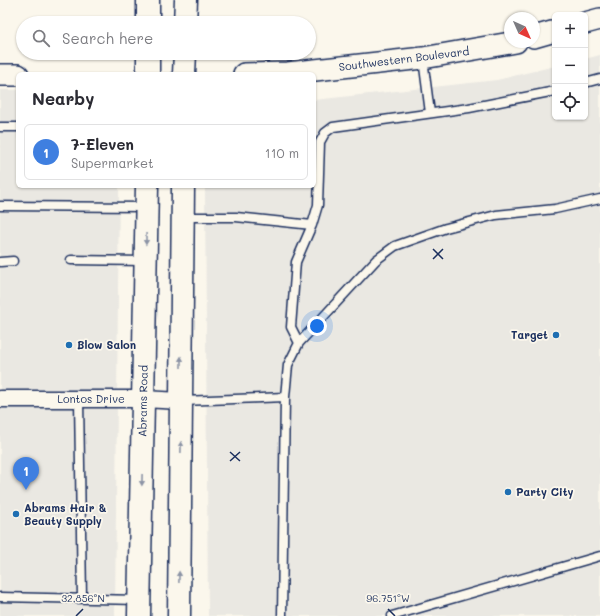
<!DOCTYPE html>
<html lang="en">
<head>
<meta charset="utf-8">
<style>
  :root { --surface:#fff; --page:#f2f2f3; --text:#2b2b33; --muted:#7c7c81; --line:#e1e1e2; --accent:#b45309 }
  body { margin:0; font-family:Mali,sans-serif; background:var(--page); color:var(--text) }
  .controls { position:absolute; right:12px; top:12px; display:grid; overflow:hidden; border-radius:6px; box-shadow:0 1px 3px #0004 }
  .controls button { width:36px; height:36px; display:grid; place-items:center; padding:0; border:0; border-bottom:1px solid var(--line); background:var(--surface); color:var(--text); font:20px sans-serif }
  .compass { position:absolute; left:504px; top:12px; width:36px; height:36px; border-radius:50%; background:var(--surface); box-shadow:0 1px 3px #0004; rotate:135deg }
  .you { position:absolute; left:317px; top:326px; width:14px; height:14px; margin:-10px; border:3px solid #fff; border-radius:50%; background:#1a73e8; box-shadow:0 0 0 6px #1a73e833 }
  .badge { display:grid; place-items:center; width:26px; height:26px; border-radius:50%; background:var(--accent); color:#fff; font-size:13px; font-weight:700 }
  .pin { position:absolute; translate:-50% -33px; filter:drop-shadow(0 1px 2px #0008) }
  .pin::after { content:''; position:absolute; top:21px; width:14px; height:12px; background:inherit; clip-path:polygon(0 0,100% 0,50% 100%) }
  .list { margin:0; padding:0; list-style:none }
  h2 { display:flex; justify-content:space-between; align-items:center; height:52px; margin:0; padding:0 16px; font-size:17px }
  h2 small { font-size:13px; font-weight:400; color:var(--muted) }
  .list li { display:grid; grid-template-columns:26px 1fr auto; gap:12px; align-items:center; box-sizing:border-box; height:56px; margin:0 8px 8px; padding:0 8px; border:1px solid var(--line); border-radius:6px }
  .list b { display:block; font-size:15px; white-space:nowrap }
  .list p { margin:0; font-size:13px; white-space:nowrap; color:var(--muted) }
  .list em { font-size:13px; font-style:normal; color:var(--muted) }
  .icon { flex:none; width:22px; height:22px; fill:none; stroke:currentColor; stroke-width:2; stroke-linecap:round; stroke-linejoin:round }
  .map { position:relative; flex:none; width:600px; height:616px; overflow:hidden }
  .search { position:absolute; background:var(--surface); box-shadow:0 1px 3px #0004; left:16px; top:16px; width:300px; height:44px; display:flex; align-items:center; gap:10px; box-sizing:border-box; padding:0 14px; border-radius:22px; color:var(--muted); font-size:15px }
  .panel { position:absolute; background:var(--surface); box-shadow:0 1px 3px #0004; left:16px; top:72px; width:300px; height:116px; border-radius:6px }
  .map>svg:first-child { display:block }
  .built { fill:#eae8e2 }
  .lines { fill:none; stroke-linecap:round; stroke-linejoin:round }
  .service-casing { stroke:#1b2f5e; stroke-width:11 }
  .minor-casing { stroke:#1b2f5e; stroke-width:19 }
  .tertiary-casing { stroke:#1b2f5e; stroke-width:24 }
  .secondary-casing { stroke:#1b2f5e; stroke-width:25 }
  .service { stroke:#fbf7ec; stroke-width:8 }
  .minor { stroke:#fbf7ec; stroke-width:16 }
  .tertiary { stroke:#fbf7ec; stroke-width:21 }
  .secondary { stroke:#fbf7ec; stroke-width:22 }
  .oneway { fill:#8b93a5 }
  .ticks { fill:none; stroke:#1b2f5e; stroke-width:1.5 }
  .poi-dot { fill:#1f6fb2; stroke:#fbf7ec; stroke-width:1.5 }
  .labels { text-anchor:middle; stroke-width:3.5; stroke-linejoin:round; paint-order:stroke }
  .street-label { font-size:11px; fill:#1b2f5e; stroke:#fbf7ec }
  .poi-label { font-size:11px; font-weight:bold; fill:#1b2f5e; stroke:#fbf7ec; text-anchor:start }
  .ticks-label { font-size:10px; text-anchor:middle; fill:#1b2f5e; stroke:#fbf7ec; stroke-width:3.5; stroke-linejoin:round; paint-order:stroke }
</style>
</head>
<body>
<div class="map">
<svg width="600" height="616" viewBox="0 0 600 616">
  <rect width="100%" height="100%" fill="#fbf7ec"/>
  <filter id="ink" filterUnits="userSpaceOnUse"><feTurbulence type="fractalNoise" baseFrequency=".025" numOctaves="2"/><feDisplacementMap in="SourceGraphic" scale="8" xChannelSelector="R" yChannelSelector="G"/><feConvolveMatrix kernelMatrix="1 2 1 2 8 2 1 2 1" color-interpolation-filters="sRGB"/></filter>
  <g filter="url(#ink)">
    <path class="built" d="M600,55V616H208L205,186H314V100L497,80L555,66V117H585V59Z
      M0,90H18V186H119L115,616H0Z"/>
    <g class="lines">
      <defs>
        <path id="service" d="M423,59L430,113
          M585,83L600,79
          M0,127H18
          M0,206L145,207
          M183,217H236L312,225
          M71,260L145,261
          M0,262L13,261
          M299,343L291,327L296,262L312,225L318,205L320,142L325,133L333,127L469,108L555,91
          M79,399L82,598
          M182,401L285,397
          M0,597L139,600
          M282,616L285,397L288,365L299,343L376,260L395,246L446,228L496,215L555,209L600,199
          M392,616L600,556"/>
        <path id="minor" d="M0,399H143L181,401"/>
        <path id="tertiary" d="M585,23L600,19
          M534,37L555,31
          M244,74L288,73L423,58L516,42
          M0,75H18"/>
        <path id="secondary" d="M148,0V23
          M185,23L186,0
          M148,53V74
          M184,74L185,53
          M139,616L147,186
          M179,616L183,186"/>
      </defs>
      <use href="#service" class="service-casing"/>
      <use href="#minor" class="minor-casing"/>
      <use href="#tertiary" class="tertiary-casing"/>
      <use href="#secondary" class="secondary-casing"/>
      <use href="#service" class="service"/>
      <use href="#minor" class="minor"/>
      <use href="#tertiary" class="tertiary"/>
      <use href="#secondary" class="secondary"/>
    </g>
    <defs><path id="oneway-solid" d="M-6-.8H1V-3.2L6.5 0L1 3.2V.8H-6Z"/></defs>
    <g class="oneway">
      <use href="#oneway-solid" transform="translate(146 239) rotate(91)"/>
      <use href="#oneway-solid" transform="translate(181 362) rotate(-90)"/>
      <use href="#oneway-solid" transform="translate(181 447) rotate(-89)"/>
      <use href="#oneway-solid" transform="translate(142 480) rotate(91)"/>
      <use href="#oneway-solid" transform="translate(179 577) rotate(-89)"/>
    </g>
  </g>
  <path class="ticks" d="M433,249L443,259M433,259L443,249M230,452L240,461M230,461L240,452M388,609L395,616M76,616L83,609"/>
  <g class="poi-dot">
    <circle cx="556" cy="335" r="4"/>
    <circle cx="69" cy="345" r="4"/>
    <circle cx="508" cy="492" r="4"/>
    <circle cx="16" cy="514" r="4"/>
  </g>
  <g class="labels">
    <g class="street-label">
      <text transform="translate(404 59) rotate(-7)" y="4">Southwestern Boulevard</text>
      <text x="91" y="403">Lontos Drive</text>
      <text transform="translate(143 401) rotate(-89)" y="4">Abrams Road</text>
    </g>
    <g class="poi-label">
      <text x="548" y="339" text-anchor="end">Target</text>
      <text x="77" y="349">Blow Salon</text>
      <text x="516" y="496">Party City</text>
      <text x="24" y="512">Abrams Hair &amp;<tspan x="24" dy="13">Beauty Supply</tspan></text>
    </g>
  </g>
  <g class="ticks-label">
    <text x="388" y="602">96.751°W</text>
    <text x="83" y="602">32.856°N</text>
  </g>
</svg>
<div class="controls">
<button>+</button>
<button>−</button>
<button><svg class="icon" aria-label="locate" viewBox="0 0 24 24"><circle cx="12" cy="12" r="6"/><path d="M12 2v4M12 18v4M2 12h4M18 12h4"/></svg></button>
</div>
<svg class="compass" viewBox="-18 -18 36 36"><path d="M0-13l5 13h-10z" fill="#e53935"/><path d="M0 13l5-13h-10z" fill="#7c7c81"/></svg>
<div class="you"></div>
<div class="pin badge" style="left:26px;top:490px;background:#3f7fe0">1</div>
<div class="search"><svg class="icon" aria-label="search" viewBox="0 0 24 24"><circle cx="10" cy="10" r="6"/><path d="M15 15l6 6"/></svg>Search here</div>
<section class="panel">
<h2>Nearby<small></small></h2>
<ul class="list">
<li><span class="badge" style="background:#3f7fe0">1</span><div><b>7-Eleven</b><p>Supermarket</p></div><em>110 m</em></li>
</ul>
</section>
</div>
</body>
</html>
